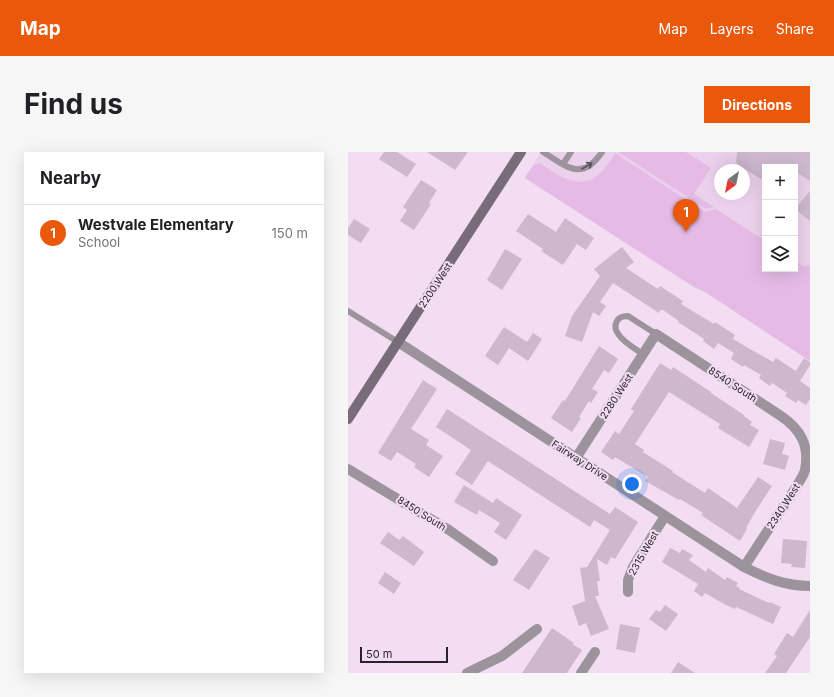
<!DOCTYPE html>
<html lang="en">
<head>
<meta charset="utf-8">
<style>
  :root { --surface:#fff; --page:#f6f6f6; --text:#202124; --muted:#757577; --line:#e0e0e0; --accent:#ea580c }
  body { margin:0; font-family:Inter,sans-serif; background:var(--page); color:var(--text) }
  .controls { position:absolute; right:12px; top:12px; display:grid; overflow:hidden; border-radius:0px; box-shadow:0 4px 16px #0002 }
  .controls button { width:36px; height:36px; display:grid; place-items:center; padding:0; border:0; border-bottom:1px solid var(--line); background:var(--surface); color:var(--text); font:20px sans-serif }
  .compass { position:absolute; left:366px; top:12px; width:36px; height:36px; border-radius:50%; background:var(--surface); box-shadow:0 4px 16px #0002; rotate:213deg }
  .scale { position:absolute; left:12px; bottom:10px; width:88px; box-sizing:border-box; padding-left:4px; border:2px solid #2b232b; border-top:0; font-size:11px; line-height:14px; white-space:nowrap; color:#2b232b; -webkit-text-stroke:3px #f2ddf2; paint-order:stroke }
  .you { position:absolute; left:284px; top:332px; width:14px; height:14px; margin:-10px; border:3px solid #fff; border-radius:50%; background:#1a73e8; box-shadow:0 0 0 6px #1a73e833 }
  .badge { display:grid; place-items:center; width:26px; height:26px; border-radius:50%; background:var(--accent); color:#fff; font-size:13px; font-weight:700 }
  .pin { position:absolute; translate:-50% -33px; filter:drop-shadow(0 1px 2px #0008) }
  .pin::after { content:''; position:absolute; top:21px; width:14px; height:12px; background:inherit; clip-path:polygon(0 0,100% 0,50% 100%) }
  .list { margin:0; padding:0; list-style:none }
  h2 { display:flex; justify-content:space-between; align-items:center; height:52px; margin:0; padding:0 16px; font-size:17px }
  h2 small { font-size:13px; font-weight:400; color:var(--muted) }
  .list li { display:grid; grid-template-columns:26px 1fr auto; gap:12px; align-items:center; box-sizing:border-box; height:56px; padding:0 16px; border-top:1px solid var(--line) }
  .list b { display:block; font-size:15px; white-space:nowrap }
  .list p { margin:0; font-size:13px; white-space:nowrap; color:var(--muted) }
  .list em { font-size:13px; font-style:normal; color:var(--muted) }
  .icon { flex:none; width:22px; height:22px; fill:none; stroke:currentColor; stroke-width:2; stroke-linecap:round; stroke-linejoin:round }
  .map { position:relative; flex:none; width:462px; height:521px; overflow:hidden; border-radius:0px }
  header { display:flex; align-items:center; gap:24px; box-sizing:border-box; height:56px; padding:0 20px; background:var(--accent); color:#fff }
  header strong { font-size:19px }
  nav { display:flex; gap:22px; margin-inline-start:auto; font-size:14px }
  .intro { display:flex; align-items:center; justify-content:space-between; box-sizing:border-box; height:96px; padding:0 24px }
  h1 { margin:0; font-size:28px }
  .button { padding:10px 18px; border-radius:0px; background:var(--accent); color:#fff; font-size:14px; font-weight:700 }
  main { display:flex; gap:24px; padding:0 24px }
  aside { flex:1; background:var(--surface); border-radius:0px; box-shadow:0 4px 16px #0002 }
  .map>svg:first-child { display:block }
  .built { fill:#ecd1ec; fill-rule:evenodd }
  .green { fill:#e5bbe6 }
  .building { fill:#cdb8cd }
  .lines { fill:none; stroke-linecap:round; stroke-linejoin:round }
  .lane { stroke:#9c939c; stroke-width:6 }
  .street { stroke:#9c939c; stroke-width:10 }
  .secondary { stroke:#796c79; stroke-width:10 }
  .oneway { stroke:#585058 }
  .labels { text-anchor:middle; stroke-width:4; stroke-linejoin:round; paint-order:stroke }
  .street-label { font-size:10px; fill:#2b232b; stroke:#f2ddf2 }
</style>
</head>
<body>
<header>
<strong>Map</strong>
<nav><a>Map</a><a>Layers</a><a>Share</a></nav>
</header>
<div class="intro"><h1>Find us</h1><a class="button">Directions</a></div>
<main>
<aside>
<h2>Nearby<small></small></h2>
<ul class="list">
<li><span class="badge">1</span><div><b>Westvale Elementary</b><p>School</p></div><em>150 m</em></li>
</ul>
</aside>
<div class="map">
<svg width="462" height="521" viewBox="0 0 462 521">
  <rect width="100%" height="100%" fill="#f2ddf2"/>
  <path class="built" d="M193,0H462V209L357,140L346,135L177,26ZM417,15H447V117H417ZM372,18H396V42H372Z"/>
  <path class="green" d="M270,0H338L363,16L346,42L366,55L358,57Z
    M267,1L357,60L368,57L417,89V117H447V108L455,114L462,113V209L357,140L346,135L177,26C180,20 184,13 191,11C210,23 234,42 254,19C259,14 263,7 267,1Z"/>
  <path class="building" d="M36,0H49L68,12L59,25L31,7Z
    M79,0H120L107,18Z
    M389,0H462V29L447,19V15H417V30L388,11Z
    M73,28L89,38L81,51L83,52L66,78L52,69L59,58L55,55Z
    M462,39V69L447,57Z
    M180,62L208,80L217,66L246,86L238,98L229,92L215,113L193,99L195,97L168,79Z
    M6,67L22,77L13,91L0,83V76Z
    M274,95L286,110L278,116L310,137L312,134L335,149L333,152L366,172L367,170L387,183L385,187L402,197L425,210L428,206L448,219L456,206L462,210V213L452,229L462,236V247L458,253L450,248L448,251L437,244L439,241L424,231L422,234L411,226L413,223L396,213L395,215L383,207L386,201L370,191L366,197L355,189L356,187L330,170L331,169L315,158H312L311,161L265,131L252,150L258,154L251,164L245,160L234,190L217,184L224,164L252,124L246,117Z
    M157,97L174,107L154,138L139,128Z
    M156,175L179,190L185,181L194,187L180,209L161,196L150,213L137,204Z
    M251,194L270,207L261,221L256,218L244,237L250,240L243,251L241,249L231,265L233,266L224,280L203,266L215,248L217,249Z
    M312,211L323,218L325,215L363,240V241L396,263V264L404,270L402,273L411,278L401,295L370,276L372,272L321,240L287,292L296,298L295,300L325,319L324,320L357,341L360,336L389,356L410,325L424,334L407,360L398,376L399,377L392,389L353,363L355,361L332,347L331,348L297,329L300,325L267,305L265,308L253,300L267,279L271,282L286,259L283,257Z
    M75,228L89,237L63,277L81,288L78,293L95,304L81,325L66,315L68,312L49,300L43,309L30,301Z
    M99,257L262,362L267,355L290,370L267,407L263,405L259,413L249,407L252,429H249L251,444H247L261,477L243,484L238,471L231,474L224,454L237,449L232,416L239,415L262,378L246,368L242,375L140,309L124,333L107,322L123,298L88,275Z
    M422,287L437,291L434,302L441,304L437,318L415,312Z
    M116,333L145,351L148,346L174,363L158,388L146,380L152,371L131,358L129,363L106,350Z
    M40,380L51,388L55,384L76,400L66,414L32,391Z
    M435,387L459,389L457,416L443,415L444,412L433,411Z
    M322,396L332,401L334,397L345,403L341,408L358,420L360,416L377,428L379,425L390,431L388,434L392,436L391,437L421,451L422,450L433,455L425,472L388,455L387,457L378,453L357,441L354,445L346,439L350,432L314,410Z
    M187,397L202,406L181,438L165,428Z
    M37,420L53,431L46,442L30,431Z
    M317,453L330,462L318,479L301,467L308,458L312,460Z
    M462,458V485L438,521H417L429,504L426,502L439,481L445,485Z
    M272,472L292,476L287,501L268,497Z
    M204,476L226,491L224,492L234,498L219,521H174Z
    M330,510L347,521H323Z"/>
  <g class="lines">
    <path class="lane" d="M195,0C219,15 234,30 254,0
      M215,12L223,0
      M0,159L50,190
      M295,202C286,196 261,182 269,169C271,165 276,164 280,164L308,182"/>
    <path class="street" d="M50,190L396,415C418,426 437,434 462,434
      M228,306L308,182L433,264C452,277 462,293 457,318C456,323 452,328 450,332L396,415
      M0,317L101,378L145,409
      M280,440V428L285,415L317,364
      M119,521L154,504L189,477
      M233,521L247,500"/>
    <path class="secondary" d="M0,267L173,0"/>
  </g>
  <defs><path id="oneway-shaft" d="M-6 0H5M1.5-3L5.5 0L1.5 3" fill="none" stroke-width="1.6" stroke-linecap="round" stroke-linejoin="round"/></defs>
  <use class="oneway" href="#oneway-shaft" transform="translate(239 14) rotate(-30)"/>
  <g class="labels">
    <g class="street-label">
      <text transform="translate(87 133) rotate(-57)" y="4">2200 West</text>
      <text transform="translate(385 232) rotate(33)" y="4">8540 South</text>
      <text transform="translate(268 244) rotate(-57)" y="4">2280 West</text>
      <text transform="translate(232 308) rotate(33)" y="4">Fairway Drive</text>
      <text transform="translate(435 354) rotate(-57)" y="4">2340 West</text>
      <text transform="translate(74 361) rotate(32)" y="4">8450 South</text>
      <text transform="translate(295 401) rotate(-60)" y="4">2315 West</text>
    </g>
  </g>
</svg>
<div class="controls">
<button>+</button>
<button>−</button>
<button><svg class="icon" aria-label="layers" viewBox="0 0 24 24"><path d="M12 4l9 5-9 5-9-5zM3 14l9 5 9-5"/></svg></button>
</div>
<svg class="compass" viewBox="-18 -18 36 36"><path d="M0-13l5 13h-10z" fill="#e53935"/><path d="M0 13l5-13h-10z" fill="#757577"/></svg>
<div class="scale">50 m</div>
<div class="you"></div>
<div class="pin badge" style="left:338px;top:80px">1</div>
</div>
</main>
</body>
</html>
